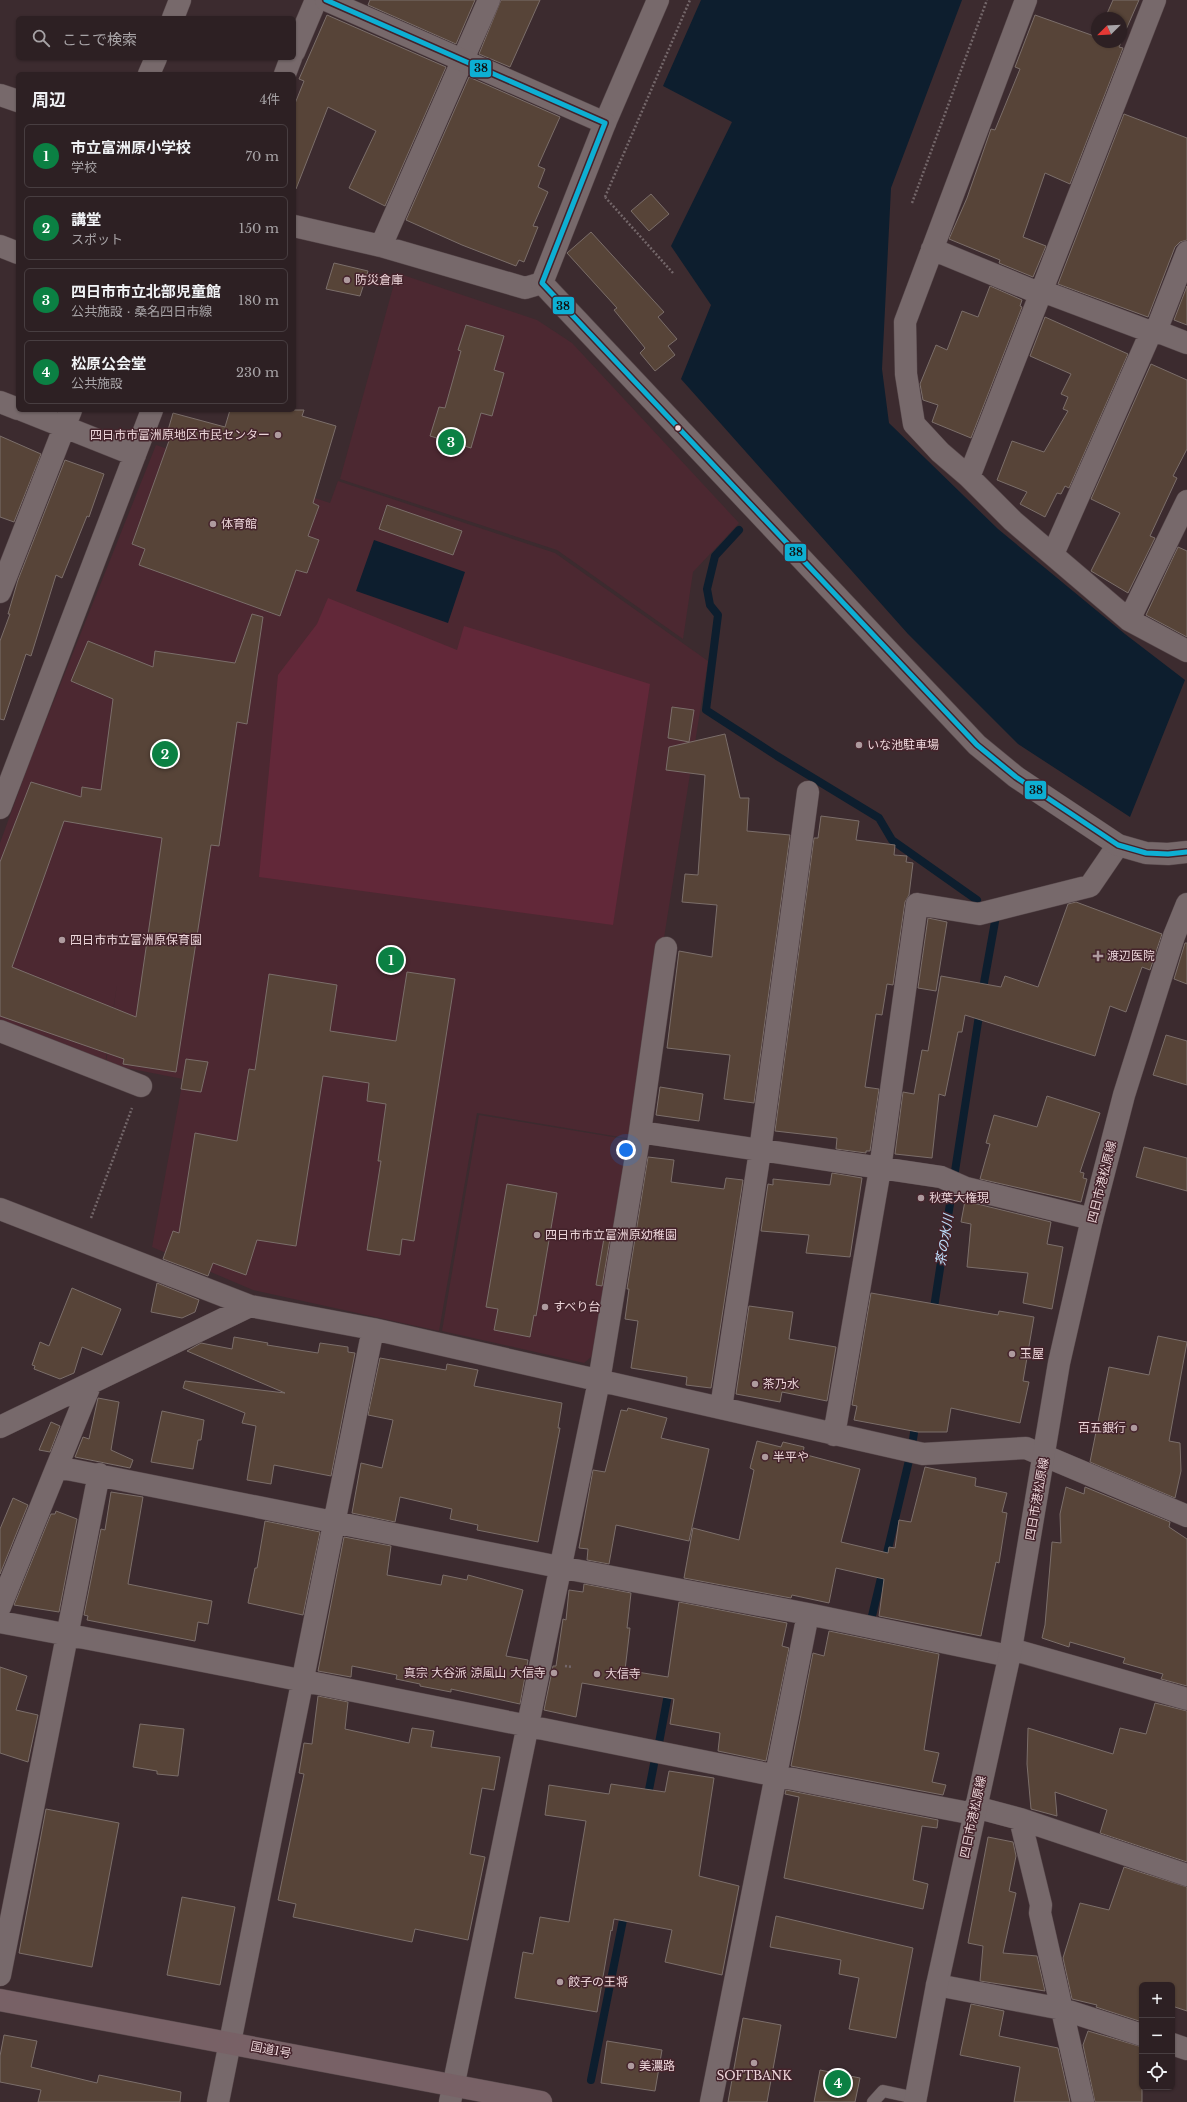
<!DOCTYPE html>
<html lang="ja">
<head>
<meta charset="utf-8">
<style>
  :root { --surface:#2d2023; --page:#35282b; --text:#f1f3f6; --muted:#a7a3a6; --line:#483e41; --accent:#0b8043 }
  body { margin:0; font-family:"Libre Baskerville","Noto Sans JP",serif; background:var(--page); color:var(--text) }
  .controls { position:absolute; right:12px; bottom:12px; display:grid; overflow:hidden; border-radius:6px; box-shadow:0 1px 3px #0004 }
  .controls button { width:36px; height:36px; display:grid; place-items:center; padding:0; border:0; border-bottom:1px solid var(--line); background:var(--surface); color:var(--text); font:20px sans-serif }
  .compass { position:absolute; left:1091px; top:12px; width:36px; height:36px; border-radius:50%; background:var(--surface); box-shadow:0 1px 3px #0004; rotate:246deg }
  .you { position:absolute; left:626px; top:1150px; width:14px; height:14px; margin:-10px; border:3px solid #fff; border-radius:50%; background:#1a73e8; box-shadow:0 0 0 6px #1a73e833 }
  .badge { display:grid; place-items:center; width:26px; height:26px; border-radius:50%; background:var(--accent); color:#fff; font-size:13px; font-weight:700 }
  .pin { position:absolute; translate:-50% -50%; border:2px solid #fff; box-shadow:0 1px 4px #0006 }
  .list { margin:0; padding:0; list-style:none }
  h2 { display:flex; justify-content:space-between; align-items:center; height:52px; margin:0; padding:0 16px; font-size:17px }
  h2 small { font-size:13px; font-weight:400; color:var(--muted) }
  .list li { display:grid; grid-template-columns:26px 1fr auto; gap:12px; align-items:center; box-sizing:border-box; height:64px; margin:0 8px 8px; padding:0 8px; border:1px solid var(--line); border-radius:6px }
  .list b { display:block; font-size:15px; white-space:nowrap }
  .list p { margin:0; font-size:13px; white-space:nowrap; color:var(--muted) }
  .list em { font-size:13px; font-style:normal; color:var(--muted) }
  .icon { flex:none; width:22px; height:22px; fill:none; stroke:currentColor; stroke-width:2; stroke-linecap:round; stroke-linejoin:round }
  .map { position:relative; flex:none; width:1187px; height:2102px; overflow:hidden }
  .search { position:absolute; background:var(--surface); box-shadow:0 1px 3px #0004; left:16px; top:16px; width:280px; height:44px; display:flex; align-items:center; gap:10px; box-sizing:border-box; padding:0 14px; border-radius:6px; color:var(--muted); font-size:15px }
  .panel { position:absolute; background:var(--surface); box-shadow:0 1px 3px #0004; left:16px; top:72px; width:280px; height:340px; border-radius:6px }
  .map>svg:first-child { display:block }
  .built { fill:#4c2831 }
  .green { fill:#622839 }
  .water { fill:#0d1e2e }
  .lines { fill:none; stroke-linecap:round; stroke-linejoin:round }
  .stream { stroke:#0d1e2e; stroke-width:8 }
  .building { fill:#574438; stroke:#7b6e6a; fill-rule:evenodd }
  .lane-casing { stroke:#56474a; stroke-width:13 }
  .street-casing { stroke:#56474a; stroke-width:23 }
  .secondary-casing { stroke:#56474a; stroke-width:23 }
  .highway-casing { stroke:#56474a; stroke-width:23 }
  .path { stroke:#74676a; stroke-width:2.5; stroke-dasharray:2 2; stroke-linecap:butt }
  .lane { stroke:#77696b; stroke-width:12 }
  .street { stroke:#77696b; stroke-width:22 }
  .secondary { stroke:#77696b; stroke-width:22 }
  .highway { stroke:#786166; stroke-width:22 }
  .bus-1-casing { stroke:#44232b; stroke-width:8 }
  .bus-1 { stroke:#0dafd3; stroke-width:5 }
  .poi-dot { fill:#ae9a9e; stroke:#44232b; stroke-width:1.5 }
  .bus-dot { fill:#ecd5d9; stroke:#44232b; stroke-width:1.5 }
  .labels { text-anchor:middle; stroke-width:3; stroke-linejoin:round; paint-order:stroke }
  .poi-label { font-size:12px; fill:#ecd5d9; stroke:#44232b; text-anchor:start }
  .street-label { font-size:12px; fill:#ecd5d9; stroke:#44232b }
  .water-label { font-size:13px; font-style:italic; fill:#bee0fe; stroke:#44232b }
  .line-badge { stroke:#44232b; stroke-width:1.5 }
  .pale-badge-label { font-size:11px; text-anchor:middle; font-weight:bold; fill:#111 }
</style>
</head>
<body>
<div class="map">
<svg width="1187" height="2102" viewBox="0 0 1187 2102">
  <rect width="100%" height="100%" fill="#3c2b2f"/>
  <path class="built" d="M397,273L537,320L572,343L739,523L693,572L683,639L557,550L340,479Z
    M156,445L330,503L338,481L555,553L708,661L632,1139L477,1113L439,1331L253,1290L152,1247L183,1079L106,1064L117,984L105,1064L0,1025V843L31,758Z
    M479,1115L631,1140L598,1351L584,1363L442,1331Z"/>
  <path class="green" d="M328,598L457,650L464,626L650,684L613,925L259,877L278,675L317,624Z"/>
  <path class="water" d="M701,0H962L891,188L882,369L889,423L998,529L1125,634L1185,680L1130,817L1018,744L908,634L681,379L711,305L671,246L732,122L663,86Z
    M374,540L465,572L448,623L356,591Z"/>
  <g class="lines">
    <path class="stream" d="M739,530L715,556L707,589L710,605L718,615L706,710L777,756L879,818L892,840L977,900
      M982,994L996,916
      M933,1314L980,1009
      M872,1616L911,1452L916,1420
      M659,1743L669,1689
      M647,1800L654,1764
      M591,2080L625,1910"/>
  </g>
  <path class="building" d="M370,0H475L456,44L368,5Z
    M501,0H540L510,67L479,54Z
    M1113,0H1139L1121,41V18H1105Z
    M327,15L446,67L385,206L349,188L376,131L328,107L296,189H294V106L304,81L299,79Z
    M1035,15L1097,37V42H1121L1119,47L1123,48L1070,184L1045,173L1023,237L1046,246L1033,277L999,263L1000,260L949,239L967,198L991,129L995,130L1020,69L1015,67Z
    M469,77L560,117L538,166L545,169L538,187L548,192L533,226L538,227L524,262L519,260L516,266L462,245L406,220Z
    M1124,114L1187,138V240L1180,242L1175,247L1148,317L1058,284Z
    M651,194L669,214L649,231L631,211Z
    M591,232L664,312L658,317L677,339L668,346L675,355L655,371L640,353L645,348L614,310L617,308L567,253Z
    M334,263L368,271L360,296L326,289Z
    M990,286L1022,300L1020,306L1022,307L971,438L932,422L938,405L923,400L920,384L936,345L947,350L962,311L978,317Z
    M1187,286V325L1174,320Z
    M1045,317L1128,354L1069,488L1065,486L1061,494L1057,493L1045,517L1020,504L1027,492L997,480L1012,441L1044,452L1068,411L1063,409L1068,397L1061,394L1071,374L1030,356Z
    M466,325L504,336L494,370L504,373L492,416L481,413L471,448L430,436L439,407L445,408L461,351L458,350Z
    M1151,364L1187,380V449L1173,476L1177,478L1150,536L1155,538L1128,593L1091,571L1120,513L1091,499Z
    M230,410H304L302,416L336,426L313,503L319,506L308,536L319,540L307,573L296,570L280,616L139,565L145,549L132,544L170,438L166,437L173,413L225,427Z
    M0,436L41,454L14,522L0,517Z
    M65,460L104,474L89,517L87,516L62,578L56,575L31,656L26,654L4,720L0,719V641L10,614H8L18,580Z
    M387,505L462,531L453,555L379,529Z
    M1178,547L1187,551V637L1146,615Z
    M252,614L263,617L247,724L237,722L219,846L211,845L176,1072L123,1064L124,1059L0,1016V862L31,782L81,797L82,787L101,790L113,699L71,681L88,641L153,667L155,651L235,663ZM64,821L162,838L136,1017L12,967Z
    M672,707L694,710L689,742L668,738Z
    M725,734L740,798H749L747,831L790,835L754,1103L724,1099L730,1055L667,1048L679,951L712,957L717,905L682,902L685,874L698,875L705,775L666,770L669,747Z
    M821,816L859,821L856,840L895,845L894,855L907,856L906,862L913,863L909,895L905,902L893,985L887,984L882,1015L876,1014L865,1087L879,1089L870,1151H866V1153L836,1149L837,1138L775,1131L814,838H818Z
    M1076,902L1162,934L1150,970L1142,967L1126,1012L1110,1006L1095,1056L965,1015L962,1032H958L945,1096L939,1094L932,1158L895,1154L903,1092L914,1094L922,1050L928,1051L941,976L1001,987L1005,976L1038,987L1068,904Z
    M928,918L947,922L936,991L918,988Z
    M1185,943H1187V984L1174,979Z
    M407,972L455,979L414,1241L402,1239L400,1255L367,1250L381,1161H378L386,1104L367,1101L369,1083L323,1076L296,1246L257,1240L246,1275L213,1263L208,1276L163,1259L173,1231L179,1233L195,1133L237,1141L249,1069L255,1070L269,974L337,985L330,1031L396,1041Z
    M1166,1035L1187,1041V1085L1153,1075Z
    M186,1059L208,1062L201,1092L181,1089Z
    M660,1087L703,1094L699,1121L656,1115Z
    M1047,1096L1100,1113L1080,1172L1084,1173L1083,1178L1087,1179L1081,1202L980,1179L990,1144L986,1143L994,1115L1037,1127Z
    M1144,1147L1187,1158V1191L1136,1177Z
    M648,1157L674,1160L671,1182L724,1189L726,1178L743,1180L711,1388L686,1385L687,1377L631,1368L638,1321L625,1319L629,1289H627Z
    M832,1173L862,1178L850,1257L806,1253L809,1235L761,1231L768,1184L773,1185V1179L830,1185Z
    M507,1184L557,1193L538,1305L536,1316L534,1315L530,1337L494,1330L498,1309L486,1307Z
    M965,1201L1051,1222L1047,1244L1063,1247L1052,1309L1023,1303L1028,1273L967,1267L971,1224L961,1222Z
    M604,1238L610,1239L602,1286L596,1285Z
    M157,1283L199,1300L195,1312L182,1318L151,1312Z
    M72,1288L121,1309L102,1355L82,1347L74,1373L60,1379L34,1369L35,1366L32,1365L40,1342L49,1346Z
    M871,1293L998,1315L999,1311L1034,1317L1023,1381L1029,1382L1020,1423L951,1408L947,1432H918L854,1420L857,1406L852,1405Z
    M749,1306L793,1312L789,1339L836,1347L827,1401L782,1392L780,1402L736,1394Z
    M1158,1336L1187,1342L1169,1441L1180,1443L1181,1471L1175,1498L1090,1462L1109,1367L1149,1375Z
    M234,1337L268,1343L267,1345L318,1353L320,1343L348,1347V1352L355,1353L331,1476L274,1465L271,1484L247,1480L256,1426L242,1423L245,1413L183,1388L185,1381L285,1393L187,1351L201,1343L232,1349Z
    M380,1358L446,1370L447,1364L478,1370L474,1386L562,1403L558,1428H560L538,1542L477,1530L478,1525L450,1519L452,1509L400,1497L395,1522L352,1513L361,1463L382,1468L393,1420L368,1415Z
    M98,1398L119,1402L111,1450L133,1460L130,1468L75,1457L83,1437L89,1439Z
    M628,1408L667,1418L661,1438L709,1449L689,1541L616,1525L609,1564L587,1560L588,1549L579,1548L593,1470L605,1472L621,1410L627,1411Z
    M162,1411L204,1420L201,1440H198L193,1469L151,1462Z
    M51,1422L60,1426L50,1452L39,1450Z
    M757,1441L781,1447L783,1442L804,1447L803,1454L860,1469L841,1542L888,1553L889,1547L895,1548L899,1520L911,1522L925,1467L976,1478L975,1486L1007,1493L1002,1512L1007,1513L999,1563L996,1562L981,1636L879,1616L884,1579L836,1568L829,1603L792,1595L791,1598L684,1578L693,1528L739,1540L754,1470L750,1468Z
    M1066,1487L1084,1494L1085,1487L1170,1522L1169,1527L1187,1539V1686L1161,1679L1163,1674L1123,1663L1125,1658L1070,1642L1069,1647L1042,1638L1045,1625L1052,1542L1061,1543L1060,1514Z
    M111,1492L143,1497L128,1584L212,1601L208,1624L198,1622L195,1641L87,1620L88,1616L84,1615L101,1529L105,1530Z
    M13,1498L28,1505L0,1574V1529Z
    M56,1511L77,1519L59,1612L14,1605L51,1514H55Z
    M265,1521L320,1532L303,1615L248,1603L255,1568H257Z
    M344,1537L391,1546L387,1575L441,1585L443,1575L467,1580L468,1575L523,1590L506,1656L528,1660L520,1704L451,1689V1692L420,1686V1684L396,1679L397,1675L352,1666L351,1677L318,1671Z
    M584,1584L631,1593L627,1628H630L625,1670L668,1677L679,1602L787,1623L782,1646L789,1648L766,1761L718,1751L720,1733L670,1724L674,1699L582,1683L576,1717L544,1710L553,1666H556L563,1619L566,1620L569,1590L583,1592Z
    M829,1631L939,1654L924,1750L939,1753L932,1782L946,1785L943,1795L791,1766L813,1653L824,1656Z
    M0,1667L27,1676L16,1710L38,1715L28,1762L0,1753Z
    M318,1696L348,1702L345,1729L409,1743L412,1728L434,1731L431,1747L500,1757L494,1790L482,1788L470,1854L485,1857L468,1940L415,1929L412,1942L293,1917L296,1904L278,1900L304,1774L299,1773L304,1743L312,1744Z
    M1155,1703L1187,1711V1862L1100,1833L1107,1810L1055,1792L1057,1816L1031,1809L1027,1764L1028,1728L1113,1754L1120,1728L1146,1734Z
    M140,1724L184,1729L178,1776L157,1774V1771L133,1767Z
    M669,1771L714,1778L699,1876L739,1886L722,1975L665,1962L672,1930L614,1919L612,1931L611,1930L597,2012L515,1998L523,1952L533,1954L540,1917L569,1922L586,1821L545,1815L549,1785L609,1794L611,1784L665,1792Z
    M786,1790L938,1820L937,1828L922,1826L913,1880L928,1884L923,1909L784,1878L799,1797L785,1794Z
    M46,1809L119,1823L92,1967L19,1953Z
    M988,1837L1013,1842L1016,1856L1009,1891L1016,1893L1003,1953L1037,1956L1045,1991L980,1981L983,1946L968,1943Z
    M1124,1867L1187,1887V2011L1172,2006V1985H1142V2022L1096,2007L1097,2005L1072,1999L1063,1958L1080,1903L1109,1910Z
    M182,1897L235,1907L220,1985L167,1975Z
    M776,1916L913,1948L896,2038L849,2029L859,1978L839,1974L841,1960L770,1947Z
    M971,2004L1004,2011L999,2036L1058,2048L1070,2102H1014L1020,2067L960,2055Z
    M743,2018L781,2025L767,2102H728Z
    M1088,2031L1142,2047V2102H1095L1083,2045Z
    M4,2035L37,2041L31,2067L97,2083L99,2075L181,2092L180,2102H38L41,2090L0,2082V2056Z
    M607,2041L662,2050L655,2091L601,2083Z
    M820,2070L860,2078L855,2102H814Z"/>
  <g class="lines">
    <defs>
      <path id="lane" d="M873,2102L883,2091L916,2098"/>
      <path id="street" d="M1026,0L905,322L906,374L914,424L940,452L969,477L1013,521L1129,620L1187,651
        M173,18L180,0
        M294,52L316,0
        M149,74L156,58
        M285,74L291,58
        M0,95L18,101
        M605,123L658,0
        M294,226L381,246L525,288L542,283
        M0,246L18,253
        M381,246L489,0
        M932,249L1041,294
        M1042,291L1151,332L1156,331L1187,343
        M1156,331L1187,252
        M0,402L18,409
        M22,410L135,455
        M969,477L1155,0
        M1053,554L1151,332
        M0,592L71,410
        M1129,620L1187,501
        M0,808L152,410
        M0,1031L141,1086
        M640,1132L941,1177L966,1188L1092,1219
        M0,1209L250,1306L373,1329L923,1454L1026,1448L1187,1516
        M721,1408L760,1151L808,792
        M0,1427L250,1306
        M834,1435L880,1169L917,904L979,914L1090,886L1118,845
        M57,1467L559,1567L808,1614L1009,1656
        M0,1607L91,1383
        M0,1622C325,1682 649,1753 974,1814
        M1011,1649L1187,1699
        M975,1807L1020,1819L1187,1875
        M1020,1819L1041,1905L1040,1913L1083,2102
        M0,1975L99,1474
        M937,1985L1062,2009L1142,2035
        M1172,2044L1187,2049
        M218,2102L373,1329
        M450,2102L599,1381L640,1132L666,948
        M711,2102L808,1614"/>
      <path id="secondary" d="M326,0L605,123L542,283L977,745L1016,777L1118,845L1146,853L1168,854L1187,852
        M915,2102L937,1985L1011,1649L1059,1363L1092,1219L1124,1095L1174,936L1187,904"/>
      <path id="highway" d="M0,2000L541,2102"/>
    </defs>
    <use href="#lane" class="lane-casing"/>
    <use href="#street" class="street-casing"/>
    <use href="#secondary" class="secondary-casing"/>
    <use href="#highway" class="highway-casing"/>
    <path class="path" d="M605,197L690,0
      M605,197L673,273
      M912,203L987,0
      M91,1218L132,1108
      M565,1666L573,1667"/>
    <use href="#lane" class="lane"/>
    <use href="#street" class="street"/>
    <use href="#secondary" class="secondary"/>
    <use href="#highway" class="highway"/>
    <defs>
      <path id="bus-1" d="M326,0L605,123L542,283L977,745L1016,777L1118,845L1146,853L1168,854L1187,852"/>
    </defs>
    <use href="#bus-1" class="bus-1-casing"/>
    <use href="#bus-1" class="bus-1"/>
  </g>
  <g class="poi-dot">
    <circle cx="347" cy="280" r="4"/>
    <circle cx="278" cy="435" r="4"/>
    <circle cx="213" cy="524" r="4"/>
    <circle cx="859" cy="745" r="4"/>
    <circle cx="62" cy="940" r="4"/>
    <path d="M1096 950h4v4h4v4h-4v4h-4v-4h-4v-4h4z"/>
    <circle cx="921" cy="1198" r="4"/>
    <circle cx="537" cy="1235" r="4"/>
    <circle cx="545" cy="1307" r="4"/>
    <circle cx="1012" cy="1354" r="4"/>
    <circle cx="755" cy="1384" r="4"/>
    <circle cx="1134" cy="1428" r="4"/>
    <circle cx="765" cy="1457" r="4"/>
    <circle cx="554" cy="1673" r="4"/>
    <circle cx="597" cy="1674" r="4"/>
    <circle cx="560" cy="1982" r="4"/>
    <circle cx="754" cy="2063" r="4"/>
    <circle cx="631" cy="2066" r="4"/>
  </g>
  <circle class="bus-dot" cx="678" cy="428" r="3.5"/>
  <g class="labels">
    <g class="poi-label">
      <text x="355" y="284">防災倉庫</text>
      <text x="270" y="439" text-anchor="end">四日市市富洲原地区市民センター</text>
      <text x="221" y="528">体育館</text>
      <text x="867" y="749">いな池駐車場</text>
      <text x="70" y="944">四日市市立富洲原保育園</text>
      <text x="1107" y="960">渡辺医院</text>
      <text x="929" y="1202">秋葉大権現</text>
      <text x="545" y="1239">四日市市立富洲原幼稚園</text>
      <text x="553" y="1311">すべり台</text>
      <text x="1020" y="1358">玉屋</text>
      <text x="763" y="1388">茶乃水</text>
      <text x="1126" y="1432" text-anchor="end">百五銀行</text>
      <text x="773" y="1461">半平や</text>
      <text x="546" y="1677" text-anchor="end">真宗 大谷派 涼風山 大信寺</text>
      <text x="605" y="1678">大信寺</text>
      <text x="568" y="1986">餃子の王将</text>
      <text x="639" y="2070">美濃路</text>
      <text x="754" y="2080" text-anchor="middle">SOFTBANK</text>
    </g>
    <g class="street-label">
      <text transform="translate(1102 1182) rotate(-76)" y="4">四日市港松原線</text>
      <text transform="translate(1037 1499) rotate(-80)" y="4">四日市港松原線</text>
      <text transform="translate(973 1817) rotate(-78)" y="4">四日市港松原線</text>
      <text transform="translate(271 2050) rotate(11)" y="4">国道1号</text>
    </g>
    <g class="water-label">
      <text transform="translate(944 1240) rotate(-81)" y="5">茶の水川</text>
    </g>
  </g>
  <g class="line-badge">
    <rect x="469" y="59" width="23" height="19" rx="4" fill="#0dafd3"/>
    <rect x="552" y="296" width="23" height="19" rx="4" fill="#0dafd3"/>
    <rect x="784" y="543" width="23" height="19" rx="4" fill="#0dafd3"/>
    <rect x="1024" y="780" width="23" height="20" rx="4" fill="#0dafd3"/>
  </g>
  <g class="pale-badge-label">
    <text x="481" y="72">38</text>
    <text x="563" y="310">38</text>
    <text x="796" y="556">38</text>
    <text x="1036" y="794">38</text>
  </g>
</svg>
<div class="controls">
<button>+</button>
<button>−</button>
<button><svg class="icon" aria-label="locate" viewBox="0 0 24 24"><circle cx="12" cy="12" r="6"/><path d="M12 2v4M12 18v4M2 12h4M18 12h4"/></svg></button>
</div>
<svg class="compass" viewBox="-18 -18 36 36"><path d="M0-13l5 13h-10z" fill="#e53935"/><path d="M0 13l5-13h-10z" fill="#a7a3a6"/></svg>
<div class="you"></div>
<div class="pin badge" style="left:391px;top:960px">1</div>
<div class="pin badge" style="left:165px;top:754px">2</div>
<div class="pin badge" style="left:451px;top:442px">3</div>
<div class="pin badge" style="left:838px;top:2083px">4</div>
<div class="search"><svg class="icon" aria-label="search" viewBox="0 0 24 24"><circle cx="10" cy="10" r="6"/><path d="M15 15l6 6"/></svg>ここで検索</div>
<section class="panel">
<h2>周辺<small>4件</small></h2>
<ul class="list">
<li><span class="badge">1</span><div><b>市立富洲原小学校</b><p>学校</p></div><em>70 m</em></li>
<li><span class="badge">2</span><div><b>講堂</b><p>スポット</p></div><em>150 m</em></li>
<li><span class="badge">3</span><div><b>四日市市立北部児童館</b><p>公共施設 · 桑名四日市線</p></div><em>180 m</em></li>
<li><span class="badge">4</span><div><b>松原公会堂</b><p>公共施設</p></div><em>230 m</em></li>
</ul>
</section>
</div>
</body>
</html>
